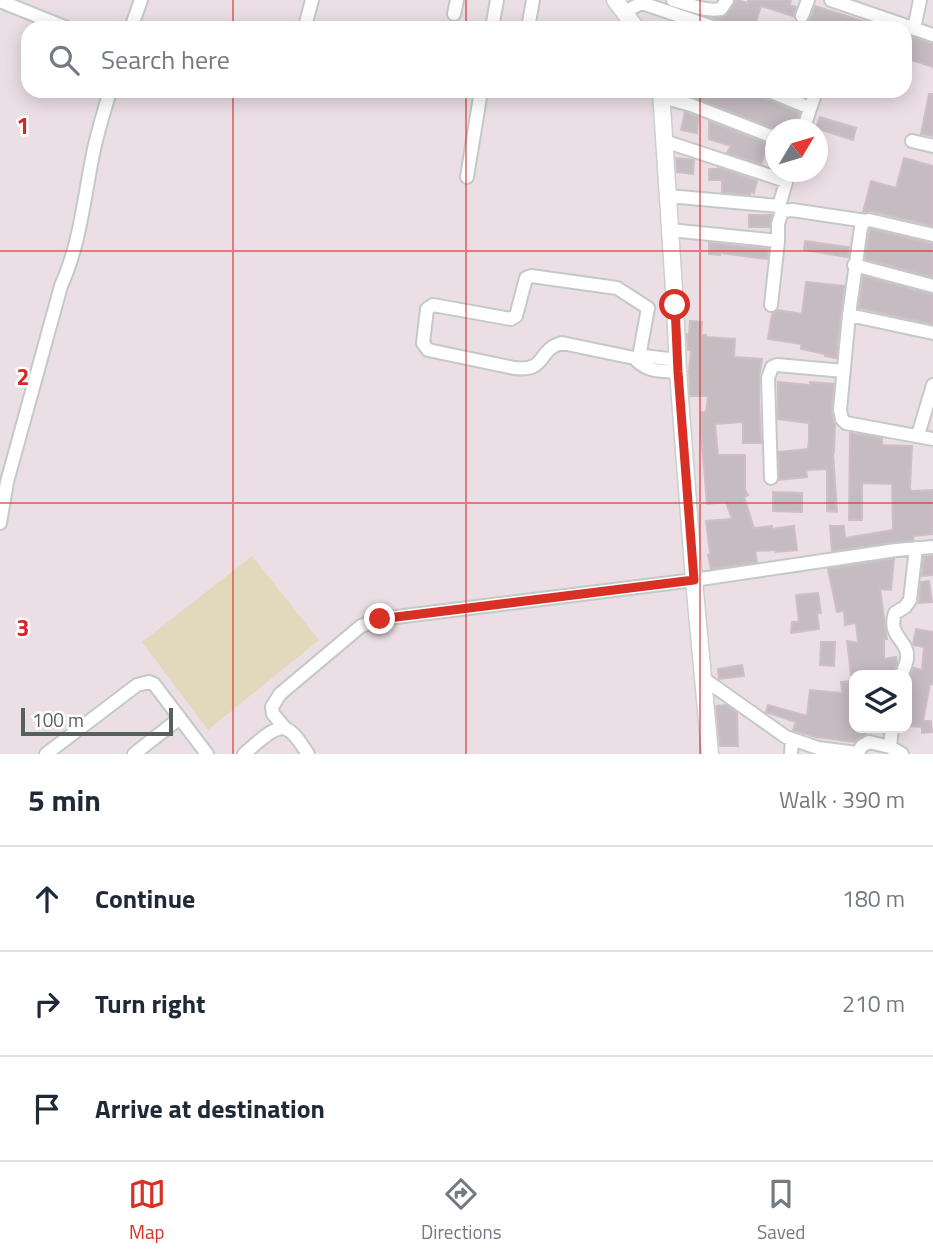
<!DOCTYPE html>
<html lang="en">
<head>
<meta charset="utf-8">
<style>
  :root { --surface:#fff; --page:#f2f2f3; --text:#1f2937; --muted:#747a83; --line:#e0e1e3; --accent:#d93025 }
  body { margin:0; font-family:"Titillium Web",sans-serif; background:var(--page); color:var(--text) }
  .controls { position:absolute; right:21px; bottom:21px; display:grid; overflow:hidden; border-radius:14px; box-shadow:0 4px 18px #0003 }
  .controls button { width:63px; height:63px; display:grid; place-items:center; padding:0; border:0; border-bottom:2px solid var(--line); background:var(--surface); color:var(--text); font:35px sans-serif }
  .compass { position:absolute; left:765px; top:119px; width:63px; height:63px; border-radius:50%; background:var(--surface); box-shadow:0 4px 18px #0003; rotate:52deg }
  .scale { position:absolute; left:21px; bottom:18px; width:152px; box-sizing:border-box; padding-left:7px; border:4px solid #58605b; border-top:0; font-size:19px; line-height:24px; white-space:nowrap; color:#58605b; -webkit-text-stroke:5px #fff; paint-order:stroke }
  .stop { position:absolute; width:21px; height:21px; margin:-16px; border:5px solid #d93025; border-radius:50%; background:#fff }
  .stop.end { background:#d93025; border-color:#fff; box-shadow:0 2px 7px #0008 }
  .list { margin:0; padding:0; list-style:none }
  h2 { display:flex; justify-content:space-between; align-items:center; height:91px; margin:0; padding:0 28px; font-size:30px }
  h2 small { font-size:23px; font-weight:400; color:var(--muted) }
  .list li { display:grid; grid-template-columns:46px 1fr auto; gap:21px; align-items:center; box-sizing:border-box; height:105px; padding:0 28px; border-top:2px solid var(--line) }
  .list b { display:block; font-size:26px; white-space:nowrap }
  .list em { font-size:23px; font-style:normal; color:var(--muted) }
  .icon { flex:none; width:38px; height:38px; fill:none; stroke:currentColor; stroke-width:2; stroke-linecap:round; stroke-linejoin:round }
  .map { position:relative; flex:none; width:933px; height:754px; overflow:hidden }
  .search { position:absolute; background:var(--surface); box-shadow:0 4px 18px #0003; left:21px; right:21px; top:21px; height:77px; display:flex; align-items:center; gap:18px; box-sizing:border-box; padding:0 24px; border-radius:21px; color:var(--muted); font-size:26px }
  .sheet { height:406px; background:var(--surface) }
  nav { display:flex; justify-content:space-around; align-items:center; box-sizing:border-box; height:98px; border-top:2px solid var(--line); background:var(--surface); font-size:19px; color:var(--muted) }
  nav a { display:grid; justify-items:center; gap:4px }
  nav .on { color:var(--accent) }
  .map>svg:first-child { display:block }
  .green { fill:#e2d9bc }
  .building { fill:#c5bcc2; stroke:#cfbec7; stroke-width:2 }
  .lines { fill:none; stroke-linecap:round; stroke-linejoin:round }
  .street-casing { stroke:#c3cac6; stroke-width:16 }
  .secondary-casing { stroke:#c8d1cb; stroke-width:19 }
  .street { stroke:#fff; stroke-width:12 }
  .secondary { stroke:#fff; stroke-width:16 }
  .route { stroke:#d93025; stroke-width:9 }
  .grid { fill:none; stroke:#d62828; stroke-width:2; stroke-opacity:0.55 }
  .grid-label { font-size:23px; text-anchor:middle; font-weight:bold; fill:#d62828; stroke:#fff; stroke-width:5; stroke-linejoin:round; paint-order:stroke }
</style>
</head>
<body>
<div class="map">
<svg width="933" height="754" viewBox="0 0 933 754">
  <rect width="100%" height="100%" fill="#ebdfe5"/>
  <path class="green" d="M252,556L319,640L208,730L142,642Z"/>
  <path class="building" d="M736,0L748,3V0H791L790,5L796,7L793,16L761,6L754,28H724L721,22L714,18L726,16L734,5Z
    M815,6L878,26L877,28H814L803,25L810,20Z
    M905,35L933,44V67L905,58Z
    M676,91H708L717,94L718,91H760L766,99L799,113L794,130H778Z
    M929,94H933V136L921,134Z
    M685,112L698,117L697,133L681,130Z
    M820,117L856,128L853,140L816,128Z
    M709,121L768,144L761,164L727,153L731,146L709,139Z
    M676,158L694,160L693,174L677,172Z
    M904,158L933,166V226L871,211L863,212L871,181L896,188Z
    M718,168L757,181L754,193L750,192V195L722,192V180H709V169H718Z
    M749,215H772L769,227H749Z
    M870,229L933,244V271L932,277L865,259Z
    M805,241L849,247L848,257L804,250Z
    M709,243L768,249L767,259L720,253V255L709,254Z
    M863,276L933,295V324L859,308Z
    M806,282L844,286L836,358L825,356V354L801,349V344L768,339L772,314L778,310L802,314Z
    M690,321L702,322L701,335H706V337L735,339L734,357L762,359L759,378V402L761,443H743V422L715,424L718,455H745V490L748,495L744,497L754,528L772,526V529L794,526L797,550L776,552V550L755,551L757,562L711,569L708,555L710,554L706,521L732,519L726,502L707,504L701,433V412H706L708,396H690L689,372L691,350H688L687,334H689Z
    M778,382L810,385V382L834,384L831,410L834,424H835L834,452H833L837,512L827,511V469L806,470L807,477L779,480V452L808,449L809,439V423L778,419Z
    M850,433L882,438V445L912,446L910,488L911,491L933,490V534L914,536L913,540L832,551L830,526H844L845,538L893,530L892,484L862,483V520H849Z
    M773,492L802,493V512L773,511Z
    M933,556V575L922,576L924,557Z
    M894,559L891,590L880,589L887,639H884V659L896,657L897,663L893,675H887V673L851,675L847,641L858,643L856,623L845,625L844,611L837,612L828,569Z
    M929,581L932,602L919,603L921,582Z
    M818,593L821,613H817L819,629L791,633L792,622H799L796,595Z
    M916,629L933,632V684H930L923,721H931L932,732L922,733V727L907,726V682L910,678L914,668L922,670L924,647L913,645Z
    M821,642H835L834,666L820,665Z
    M742,665L744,676L719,679L718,669Z
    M854,681V728H866V734L854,742L816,737L793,730L796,722L766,712L768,705L807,716L810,690L842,693L841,682Z
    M726,705L737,713L738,746H720L716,706Z"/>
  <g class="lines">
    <defs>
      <path id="street" d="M673,0C688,4 705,12 721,9L727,0
        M831,0L933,35
        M0,1L67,28
        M624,12L642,3L715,28
        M454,14L457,0
        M802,16L808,0
        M305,26L312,0
        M131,28L141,0
        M492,28L497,0
        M528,28L533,0
        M914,29L920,0
        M769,91L810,108
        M662,97L691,105L776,138
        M803,130L816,91
        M664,141L786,181
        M912,141L933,146
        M467,177L481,91
        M668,196L779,206L789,172
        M670,230L778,241
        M854,265L933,286
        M771,305L778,241V224L782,211L792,210L866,221
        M849,315L861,227L865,221L869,220L933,235
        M933,333L849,315L840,410L842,419L846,423L933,439
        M639,357L648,308L617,288L531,276L526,278L516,316L511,319L433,305L427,309L423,343L428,350L514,368C548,372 537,349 562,343L634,358L644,356L677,360
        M634,358C649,373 658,370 678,372
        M918,435L933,385
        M771,478L768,378L772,367L777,365L844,371
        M0,523L7,482L61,286C80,244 84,198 93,154C97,133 104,112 110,91
        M902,675C903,670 907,663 907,658C909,640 887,637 895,613L905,607L910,600L916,548
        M704,679L786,737L818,748L857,753
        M285,728L273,714L272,707L280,694L361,626L380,619L694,580L896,550L933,547
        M890,747L892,728
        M46,754L137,685L149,682L154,684L207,754
        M134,754L180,718
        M244,754C253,747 274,724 286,729C295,732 302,746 308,754
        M791,754L792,739
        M857,754L862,746L869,742L890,747L902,754"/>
      <path id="secondary" d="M615,0L636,28
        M661,91L675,305L678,372L694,580L710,754"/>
    </defs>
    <use href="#street" class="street-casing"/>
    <use href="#secondary" class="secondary-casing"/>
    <use href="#street" class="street"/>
    <use href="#secondary" class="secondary"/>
  </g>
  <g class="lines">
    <path class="route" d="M380,619L694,580L678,372L675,305"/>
  </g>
  <path class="grid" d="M233,0V28M466,0V28M700,0V28M233,91V754M466,91V754M700,91V754M0,251H933M0,503H933"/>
  <g class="grid-label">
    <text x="23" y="134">1</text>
    <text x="23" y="385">2</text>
    <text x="23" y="636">3</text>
  </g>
</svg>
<div class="controls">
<button><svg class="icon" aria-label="layers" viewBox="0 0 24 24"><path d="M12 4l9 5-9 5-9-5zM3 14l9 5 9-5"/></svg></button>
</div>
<svg class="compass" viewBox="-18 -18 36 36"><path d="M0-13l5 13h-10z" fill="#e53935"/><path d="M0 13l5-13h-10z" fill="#747a83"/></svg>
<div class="scale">100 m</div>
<div class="stop" style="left:675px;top:305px"></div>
<div class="stop end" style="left:380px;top:619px"></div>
<div class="search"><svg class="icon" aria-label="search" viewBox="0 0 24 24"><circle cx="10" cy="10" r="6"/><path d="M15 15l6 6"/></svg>Search here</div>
</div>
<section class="sheet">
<h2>5 min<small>Walk · 390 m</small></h2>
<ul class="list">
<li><svg class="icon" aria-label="ahead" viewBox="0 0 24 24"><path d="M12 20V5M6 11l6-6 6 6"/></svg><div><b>Continue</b></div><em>180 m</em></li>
<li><svg class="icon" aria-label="right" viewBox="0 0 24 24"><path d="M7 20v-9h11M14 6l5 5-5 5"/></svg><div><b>Turn right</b></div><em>210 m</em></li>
<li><svg class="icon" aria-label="arrive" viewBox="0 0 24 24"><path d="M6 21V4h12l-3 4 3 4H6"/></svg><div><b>Arrive at destination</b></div></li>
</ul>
</section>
<nav>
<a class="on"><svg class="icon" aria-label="map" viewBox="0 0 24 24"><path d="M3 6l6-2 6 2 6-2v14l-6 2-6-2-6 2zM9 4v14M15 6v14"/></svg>Map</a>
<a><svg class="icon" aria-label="directions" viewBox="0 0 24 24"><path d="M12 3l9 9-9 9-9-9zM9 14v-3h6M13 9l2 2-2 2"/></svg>Directions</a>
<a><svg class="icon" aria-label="saved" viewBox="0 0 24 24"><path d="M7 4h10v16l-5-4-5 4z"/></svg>Saved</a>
</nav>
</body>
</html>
